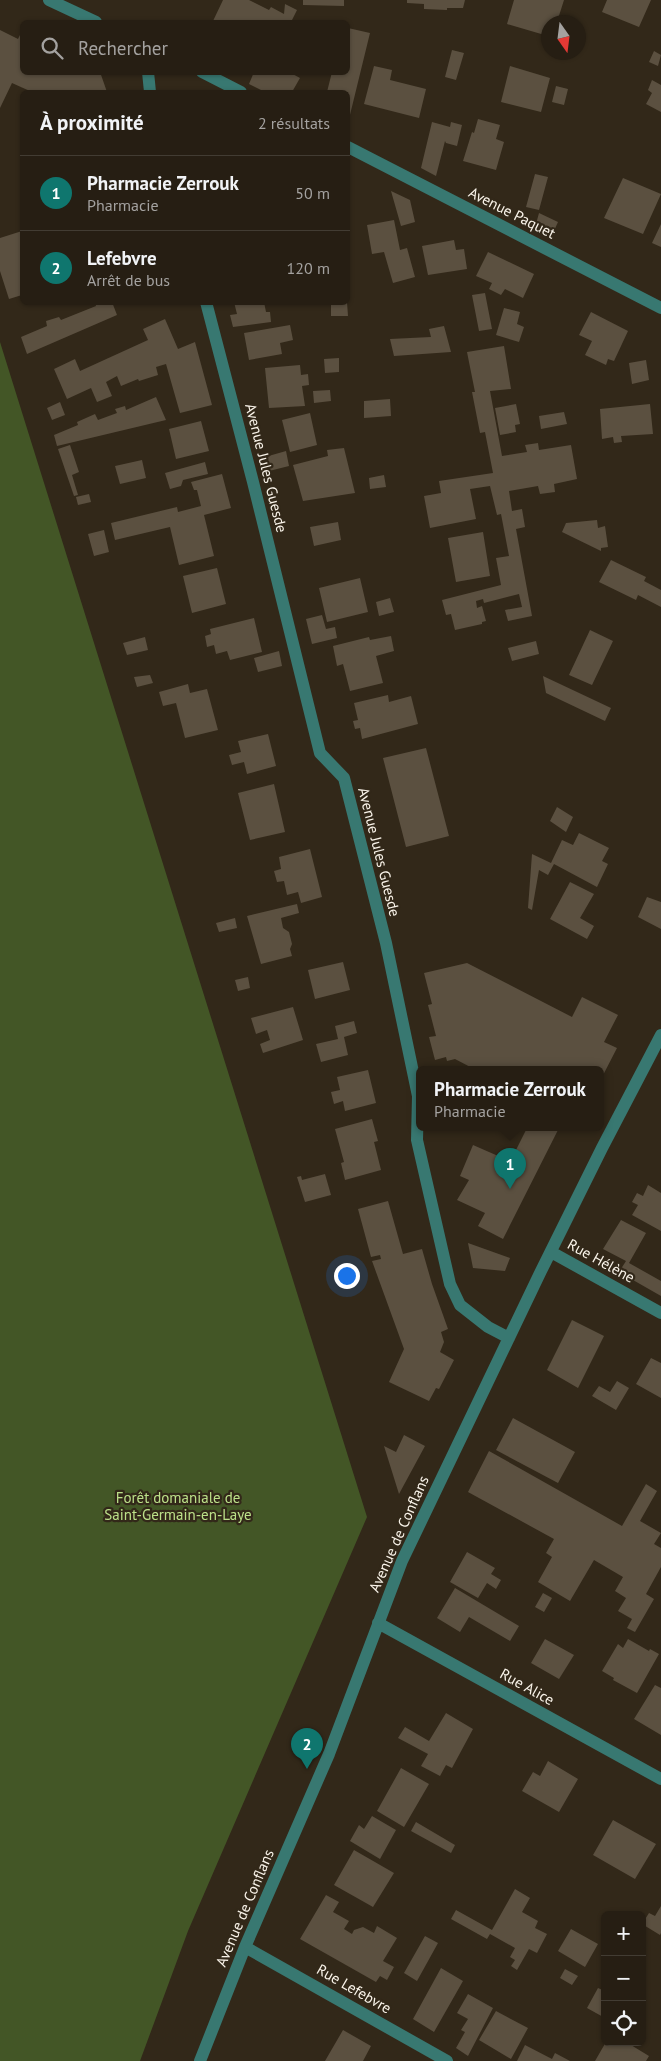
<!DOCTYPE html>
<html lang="fr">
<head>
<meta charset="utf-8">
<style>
  :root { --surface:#261e13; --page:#2e271c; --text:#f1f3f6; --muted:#a4a2a0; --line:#423c33; --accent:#0f766e }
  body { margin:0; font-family:"PT Sans",sans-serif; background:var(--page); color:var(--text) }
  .controls { position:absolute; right:15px; bottom:15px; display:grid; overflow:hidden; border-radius:8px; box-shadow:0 1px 4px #0004 }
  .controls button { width:45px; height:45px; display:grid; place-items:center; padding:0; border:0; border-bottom:1px solid var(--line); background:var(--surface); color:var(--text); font:25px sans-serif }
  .compass { position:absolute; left:541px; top:15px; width:45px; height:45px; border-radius:50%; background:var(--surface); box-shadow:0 1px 4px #0004; rotate:166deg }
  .you { position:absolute; left:346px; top:1275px; width:18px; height:18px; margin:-12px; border:4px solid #fff; border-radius:50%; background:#1a73e8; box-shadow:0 0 0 8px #1a73e833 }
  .badge { display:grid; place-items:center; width:32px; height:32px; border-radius:50%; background:var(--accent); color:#fff; font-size:16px; font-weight:700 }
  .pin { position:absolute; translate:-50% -41px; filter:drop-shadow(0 1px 2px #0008) }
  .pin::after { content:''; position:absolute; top:26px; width:18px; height:15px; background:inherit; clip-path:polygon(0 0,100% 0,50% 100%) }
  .popup { position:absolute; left:416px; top:1066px; width:188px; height:65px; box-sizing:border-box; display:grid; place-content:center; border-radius:8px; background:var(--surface); filter:drop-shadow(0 1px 4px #0005); font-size:16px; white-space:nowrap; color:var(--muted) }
  .popup b { font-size:19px; color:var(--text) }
  .popup::after { content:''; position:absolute; left:50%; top:100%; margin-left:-10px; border:10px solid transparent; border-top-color:var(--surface) }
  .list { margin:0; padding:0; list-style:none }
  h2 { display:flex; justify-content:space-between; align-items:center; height:65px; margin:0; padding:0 20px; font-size:21px }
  h2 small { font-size:16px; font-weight:400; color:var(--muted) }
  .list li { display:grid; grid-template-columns:32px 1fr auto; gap:15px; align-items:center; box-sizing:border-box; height:75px; padding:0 20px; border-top:1px solid var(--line) }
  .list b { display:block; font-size:19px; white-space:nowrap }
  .list p { margin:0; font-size:16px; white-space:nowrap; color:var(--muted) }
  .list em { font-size:16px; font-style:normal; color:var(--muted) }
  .icon { flex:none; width:28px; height:28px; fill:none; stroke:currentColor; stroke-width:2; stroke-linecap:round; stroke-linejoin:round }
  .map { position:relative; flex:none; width:661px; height:2061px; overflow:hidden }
  .search { position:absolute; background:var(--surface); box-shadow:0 1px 4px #0004; left:20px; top:20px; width:330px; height:55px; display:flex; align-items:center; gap:12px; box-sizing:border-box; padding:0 18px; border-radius:8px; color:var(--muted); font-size:19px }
  .panel { position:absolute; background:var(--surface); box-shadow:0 1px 4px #0004; left:20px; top:90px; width:330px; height:215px; border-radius:8px }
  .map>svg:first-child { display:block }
  .green { fill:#435626 }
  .building { fill:#5b5040 }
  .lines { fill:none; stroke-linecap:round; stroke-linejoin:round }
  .minor { stroke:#387871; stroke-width:12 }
  .labels { text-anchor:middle; stroke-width:4.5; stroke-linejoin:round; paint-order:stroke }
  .street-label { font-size:15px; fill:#faf4ea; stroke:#322819 }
  .park-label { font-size:15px; fill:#bce089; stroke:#322819 }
</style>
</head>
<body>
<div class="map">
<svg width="661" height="2061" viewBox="0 0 661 2061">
  <rect width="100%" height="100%" fill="#322819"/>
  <path class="green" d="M0,342L367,1517L188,1931L140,2061H0Z"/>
  <path class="building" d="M223,0H249L269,10L271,7L284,14L285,4L297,10L291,22H217L213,21Z
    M303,0H344V6L303,5Z
    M407,0H465L463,8H447V10L424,9V4L407,3Z
    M514,0H564L557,22H548V36L507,24Z
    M607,0H651L639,27L602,12Z
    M348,28L370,33L348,123V92H327L332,72H348Z
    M0,30L18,39L22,31V72H100L107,92H32L12,83L0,108Z
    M452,50L464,53L456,80L445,77Z
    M654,51L661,55L658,66L649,62Z
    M374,66L392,70L390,80L426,89L419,118L364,104Z
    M510,66L550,78L541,112L501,102Z
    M254,72H289L300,78L292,92H265L249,84Z
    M652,80L661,85V112L646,104L652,93L648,90Z
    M556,86L568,89L564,105L552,102Z
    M478,119L500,125L496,139L504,142L496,170L463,161L472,132L474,133Z
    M432,122L450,127L451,122L462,125L457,146L446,143L445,141L436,176L421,168Z
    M535,174L548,177L539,210L526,207Z
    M623,178L661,194L643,234L604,218Z
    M391,191L410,200L415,222L401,226Z
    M539,213L558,222L553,233L536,224Z
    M394,220L400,250L407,248L415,277L393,283L384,252L372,254L367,225Z
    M661,224V247L652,243Z
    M22,231V295L9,299L0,271V238Z
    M454,240L456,250L464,249L467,269L428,275L422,246Z
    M488,252L534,274L523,298L505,289L501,295L489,289L492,283L476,276Z
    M485,293L492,329L479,331L472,295Z
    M95,302H112L117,315L27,354L21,337L47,326L46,321L59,317L61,320L96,306Z
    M234,302H264L266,312H270L271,322L233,327L230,315L237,314Z
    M331,302H347L348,316H331Z
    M504,308L520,312L517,324L524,327L519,342L496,335Z
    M591,312L628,331L614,361L608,359L606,365L585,355L592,341L579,335Z
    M165,319L178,349L195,342L212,405L180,413L166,364L156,367L158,375L139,381L138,379L121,386L117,376L106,382L112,396L97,402L91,388L67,399L54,369L75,359L80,371L148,340L143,329Z
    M290,325L293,340L280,343L282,354L249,360L244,333Z
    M444,326L451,352L394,356L390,339L431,337L429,329Z
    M504,346L511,389L490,391L502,456L527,452L525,445L538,443L539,450L571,445L577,479L554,484L555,492L540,494L538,486L509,491L512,511L522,509L525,527L516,529L532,616L508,621L505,610L522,607L519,594L484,603L483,599L476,601L477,608L482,606L486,621L482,622V624L455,630L451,614L446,615L442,600L501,585L496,558L509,556L501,514L497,515L490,486L470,489L476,519L430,528L424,496L441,493L439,481L493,473L485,432L480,433L472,392H475L467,352Z
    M339,358V372L325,373L324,359Z
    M646,360L649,380L632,384L629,363Z
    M300,365L301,375L308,374L309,385L302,386L305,406L269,408L265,368Z
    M330,390L331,401L314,403L313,391Z
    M156,397L166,420L57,446L54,435L78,425L77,422L95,414L98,420L117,413L115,409L125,406L126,410Z
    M390,399L391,416L364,418V401Z
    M60,402L65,415L52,420L47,408Z
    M516,404L520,424L515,425L516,432L500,435L495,408Z
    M650,404L653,434L621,436L622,442L614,443L613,437L602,439L600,409Z
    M564,412L567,424L541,429L539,416Z
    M310,413L317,445L290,452L282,420Z
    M201,421L209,451L176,459L169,429Z
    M70,445L79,472L72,475L78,495L74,496L58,449Z
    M344,448L355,493L303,501L293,465L328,456L327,450Z
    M286,451L289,466L269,471L265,457Z
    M142,460L146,478L120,484L115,466Z
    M205,462L208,474L183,480L181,486L170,489L165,473Z
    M222,474L231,508L204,515L214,556L179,565L170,527L115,540L111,523L177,507L178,512L201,506L197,490H194L191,482Z
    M384,475L386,487L370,489L369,478Z
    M89,494L91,502L78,505L76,497Z
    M597,520L598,528L605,526L608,547L601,548V551L562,532L566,523Z
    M338,522L341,540L314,546L310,527Z
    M104,530L109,552L94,556L88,534Z
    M483,532L490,576L456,582L448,538Z
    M611,560L646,577L644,581L661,590V607L638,595L636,600L599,582Z
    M217,568L226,604L192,613L183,576Z
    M360,578L368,612L327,622L319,588Z
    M390,598L394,612L379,616L376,602Z
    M322,615L326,629L335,627L337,638L312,644L306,619Z
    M254,618L262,652L230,660L227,651L216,654L214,645L207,647L205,636L211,634L210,629Z
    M590,630L613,641L592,685L569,675Z
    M391,636L394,651L376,656L383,683L350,691L343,664L337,666L333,646L369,637L370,640Z
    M145,637L148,650L127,655L123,643Z
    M536,641L539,654L512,661L508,648Z
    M279,651L282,666L258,672L254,658Z
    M150,675L153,683L137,687L134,677Z
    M543,676L611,708L605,721L546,693Z
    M188,684L190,693L207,689L218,730L185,738L176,703L163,706L159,692Z
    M388,695L389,702L411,696L418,724L362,739L360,728L355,729L353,721L358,720L354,703Z
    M268,734L276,766L247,774L244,762L232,765L229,755L241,752L238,741Z
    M426,748L449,836L406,847L383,758Z
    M274,784L285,832L250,840L238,793Z
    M557,807L573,817L566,832L550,821Z
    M579,833L609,848L602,861L608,864L597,887L554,864L548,875L539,870L532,910L528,908L532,854L551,863L562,840L573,845Z
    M310,849L322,897L301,903L298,892L287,895L284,881L277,882L274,871L281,869L279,857Z
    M570,882L594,894L580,918L594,926L587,939L550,919Z
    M647,897L661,902V929L638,917Z
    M297,904L299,913L281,918L283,928L289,932L292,944L290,949L292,956L261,964L247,916Z
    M235,918L237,928L219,932L216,923Z
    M343,962L350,990L315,999L308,970Z
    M467,963L572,1017L582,997L618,1015L604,1042L617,1048L600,1081V1070H476L455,1059L447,1061L446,1057L435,1060L429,1037L436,1036L428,1005L432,1004L424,973Z
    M248,977L250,988L238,991L235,980Z
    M293,1007L303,1040L263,1053L260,1044L270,1040L267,1030L256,1034L251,1018Z
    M354,1021L357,1033L344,1037L348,1055L321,1062L316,1044L338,1039L335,1026Z
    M368,1070L376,1103L345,1111L343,1101L334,1104L331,1092L340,1090L337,1077Z
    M372,1119L378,1141L374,1142L381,1170L345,1180L341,1163L344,1162L335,1129Z
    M527,1128H559L503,1239L478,1226L485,1213L457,1200L469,1180L460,1176L473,1145L505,1159L508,1154L513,1156Z
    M325,1174L331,1195L305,1202L297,1177L301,1176L302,1180Z
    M648,1185L661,1193V1231L632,1215L638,1205L632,1202L637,1193L643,1196Z
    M388,1201L403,1254L422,1249L432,1284L448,1329L441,1332L444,1342L440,1352L454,1360L439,1389L436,1388L429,1401L389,1382L404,1349L372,1261L381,1259L380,1255L371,1257L358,1209Z
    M621,1220L646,1233L629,1263L661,1281V1296L619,1272L626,1261L603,1249Z
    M468,1243L510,1258L505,1271L473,1268Z
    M572,1320L604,1336L578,1388L547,1370Z
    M651,1358L661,1363V1398L636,1384Z
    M617,1381L629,1388L616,1410L592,1396L599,1386L610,1392Z
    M513,1418L575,1452L558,1483L496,1450Z
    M404,1435L425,1446L399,1494L384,1446L396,1452Z
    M489,1451L622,1526L646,1484L657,1491L640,1521L661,1533L654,1544L661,1548V1567L646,1594L654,1599L635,1632L627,1628L632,1619L618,1611L626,1598L615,1591L623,1577L594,1560L570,1601L538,1582L552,1557L546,1553L554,1539L468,1492Z
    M467,1552L495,1568L491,1574L501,1580L496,1589L487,1583L478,1598L450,1582Z
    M455,1588L519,1626L510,1641L469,1617L460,1632L437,1618Z
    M543,1593L552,1598L544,1612L535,1607Z
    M545,1639L574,1655L559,1679L531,1663Z
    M628,1639L649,1651L650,1649L659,1654L637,1693L613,1680L614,1678L602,1671L618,1644L623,1648Z
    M655,1685L661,1688V1735L634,1719Z
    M446,1713L473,1729L452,1768L446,1765L440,1776L421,1766L428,1754L398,1738L405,1727L429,1741Z
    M548,1761L578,1779L559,1812L522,1791L533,1772L540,1776Z
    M401,1768L429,1784L404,1827L377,1811Z
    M372,1816L396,1830L380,1859L350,1841L359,1825L364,1829Z
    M613,1820L656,1844L635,1879L593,1855Z
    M416,1822L455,1845L451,1853L411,1831Z
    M354,1850L394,1873L373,1907L334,1885Z
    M515,1889L530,1898L522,1912L538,1921L535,1928L547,1934L537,1953L529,1949L517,1970L511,1966L515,1960L510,1957L515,1948L490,1934L487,1939L451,1919L456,1910L492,1930Z
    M326,1895L339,1902L333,1912L349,1921L344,1929L352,1934L354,1930L363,1927L374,1933L377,1926L397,1938L383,1961L394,1967L387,1980L380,1976L376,1982L300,1939Z
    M661,1906V1933L660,1935L642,1924L649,1913L655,1916Z
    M571,1929L598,1944L585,1967L558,1951Z
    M425,1936L438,1943L417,1981L404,1973Z
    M441,1968L463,1981L434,2032L413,2019Z
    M565,1969L578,1976L572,1985L560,1978Z
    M598,1988L605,1991V2018L587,2008Z
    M468,1994L493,2008L468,2056L456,2048L465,2032L461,2030L468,2019L457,2013Z
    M496,2011L528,2028L511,2059L479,2040Z
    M343,2030L371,2046L363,2061H325Z
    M606,2042H626L649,2056L646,2061H595Z
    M525,2045L552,2059L555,2053L570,2061H517Z"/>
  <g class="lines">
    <path class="minor" d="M49,0L96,22
      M148,72L150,92
      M202,72L241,92
      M348,147L661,308
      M206,302L253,482L320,753L344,778L386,943L418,1096L417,1140L450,1284L460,1305L488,1327L509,1338
      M551,1252L661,1313
      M378,1623L661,1779
      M245,1947L447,2061
      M200,2061L245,1947L329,1754L402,1561L541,1271L602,1148L661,1035"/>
  </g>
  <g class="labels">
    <g class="street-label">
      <text transform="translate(512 213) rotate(27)" y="5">Avenue Paquet</text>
      <text transform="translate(266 468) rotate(76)" y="5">Avenue Jules Guesde</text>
      <text transform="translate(379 852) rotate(76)" y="5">Avenue Jules Guesde</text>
      <text transform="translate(601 1261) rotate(29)" y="5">Rue Hélène</text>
      <text transform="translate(399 1534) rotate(-66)" y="5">Avenue de Conflans</text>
      <text transform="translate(527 1687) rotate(29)" y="5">Rue Alice</text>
      <text transform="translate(245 1908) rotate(-67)" y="5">Avenue de Conflans</text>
      <text transform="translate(354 1989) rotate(30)" y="5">Rue Lefebvre</text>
    </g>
    <g class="park-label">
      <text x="178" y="1503">Forêt domaniale de<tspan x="178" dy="17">Saint-Germain-en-Laye</tspan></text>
    </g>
  </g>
</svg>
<div class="controls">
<button>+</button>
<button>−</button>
<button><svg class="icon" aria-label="locate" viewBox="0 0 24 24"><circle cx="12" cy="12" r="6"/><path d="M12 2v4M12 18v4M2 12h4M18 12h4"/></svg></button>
</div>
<svg class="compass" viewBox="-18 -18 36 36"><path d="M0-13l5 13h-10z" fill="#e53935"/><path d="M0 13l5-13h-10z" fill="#a4a2a0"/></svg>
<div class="you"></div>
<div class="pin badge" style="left:510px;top:1189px">1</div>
<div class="popup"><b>Pharmacie Zerrouk</b>Pharmacie</div>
<div class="pin badge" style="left:307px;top:1769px">2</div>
<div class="search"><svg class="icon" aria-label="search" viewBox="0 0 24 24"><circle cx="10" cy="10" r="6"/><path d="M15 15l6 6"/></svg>Rechercher</div>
<section class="panel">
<h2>À proximité<small>2 résultats</small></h2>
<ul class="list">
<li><span class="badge">1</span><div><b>Pharmacie Zerrouk</b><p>Pharmacie</p></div><em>50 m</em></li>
<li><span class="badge">2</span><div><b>Lefebvre</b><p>Arrêt de bus</p></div><em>120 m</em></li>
</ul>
</section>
</div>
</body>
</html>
